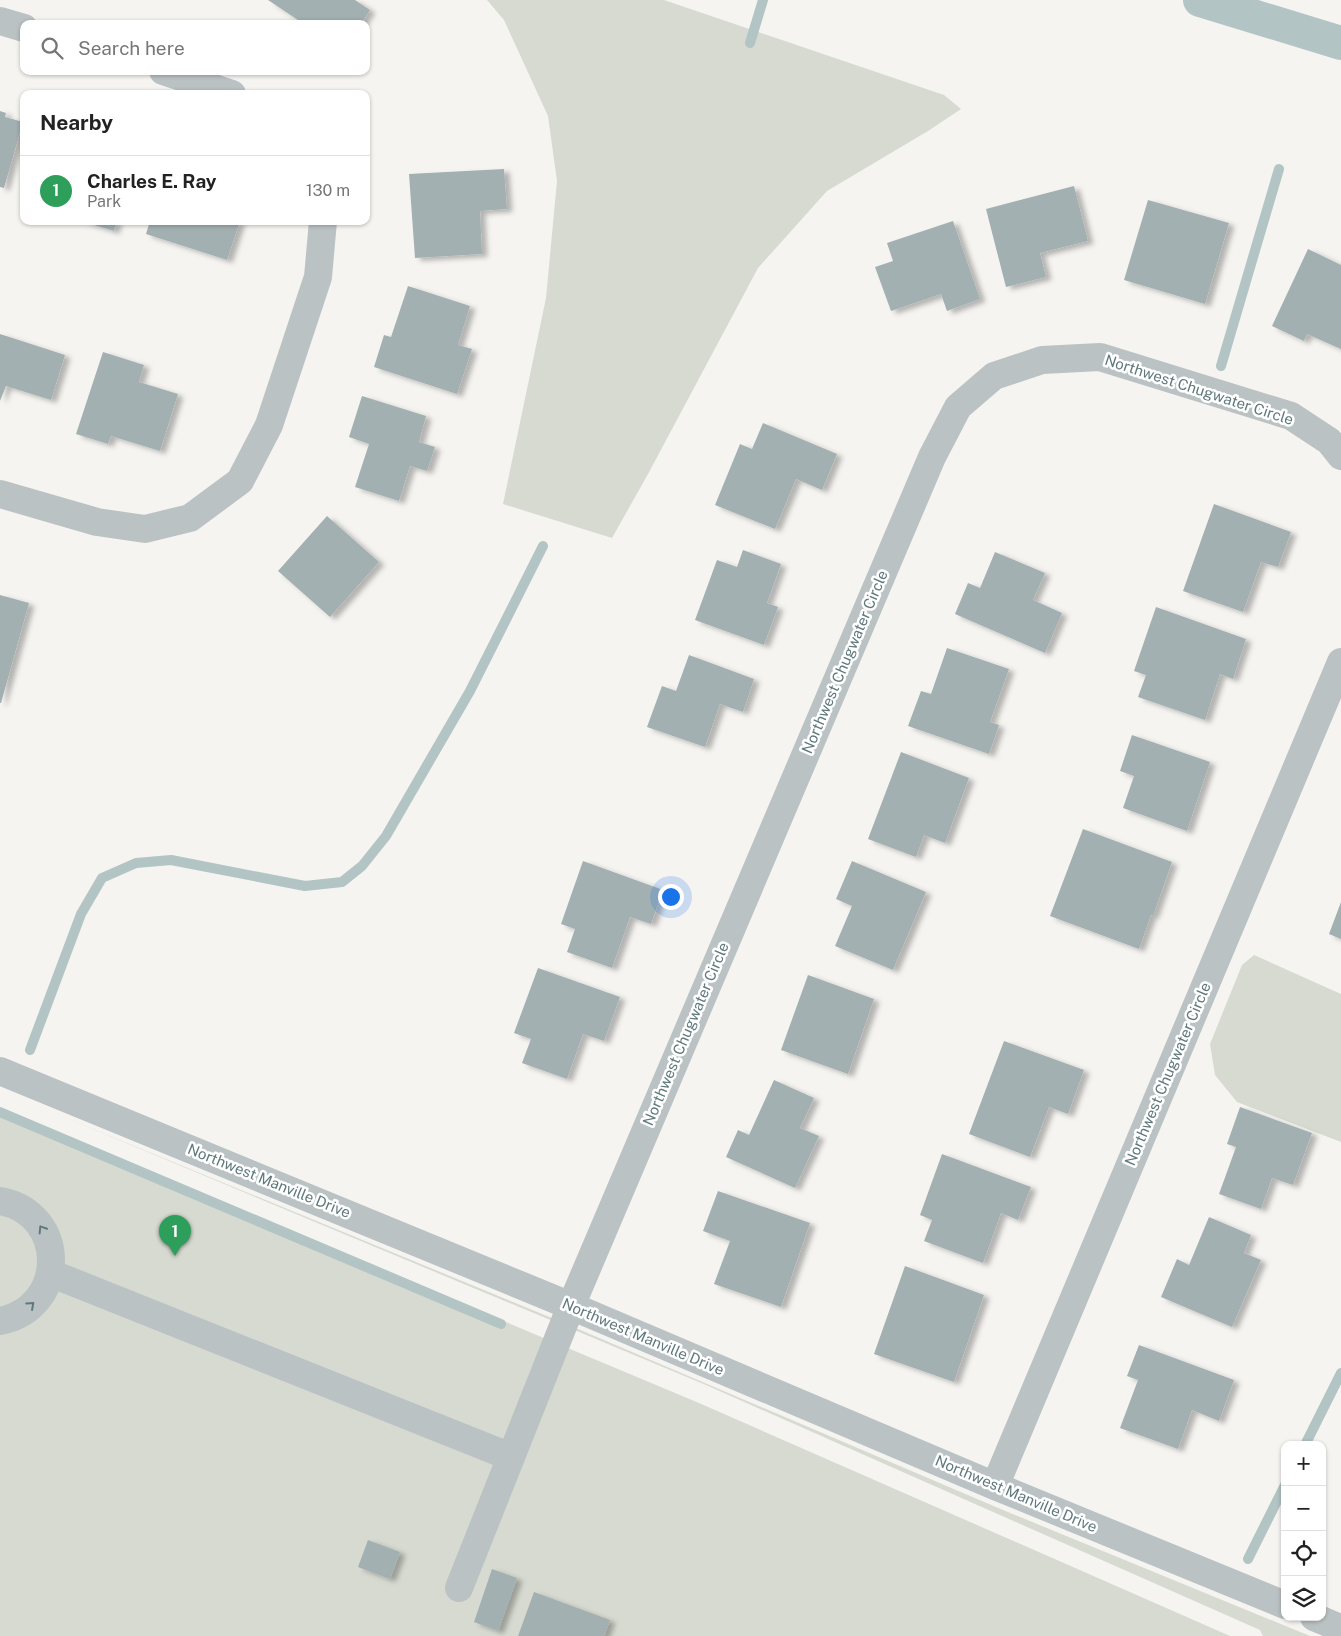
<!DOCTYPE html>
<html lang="en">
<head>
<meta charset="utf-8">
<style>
  :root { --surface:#fff; --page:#f2f2f2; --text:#222; --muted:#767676; --line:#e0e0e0; --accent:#e02534 }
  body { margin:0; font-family:"Public Sans",sans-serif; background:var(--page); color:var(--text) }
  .controls { position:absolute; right:15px; bottom:15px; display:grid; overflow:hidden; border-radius:10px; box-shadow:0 1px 4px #0004 }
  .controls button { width:45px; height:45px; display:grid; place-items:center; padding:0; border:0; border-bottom:1px solid var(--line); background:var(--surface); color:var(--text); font:25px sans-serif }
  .you { position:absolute; left:670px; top:896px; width:18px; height:18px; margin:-12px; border:4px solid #fff; border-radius:50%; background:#1a73e8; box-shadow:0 0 0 8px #1a73e833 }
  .badge { display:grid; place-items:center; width:32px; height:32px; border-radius:50%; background:var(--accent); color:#fff; font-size:16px; font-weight:700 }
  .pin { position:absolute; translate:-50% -41px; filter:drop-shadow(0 1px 2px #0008) }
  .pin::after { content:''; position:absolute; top:26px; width:18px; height:15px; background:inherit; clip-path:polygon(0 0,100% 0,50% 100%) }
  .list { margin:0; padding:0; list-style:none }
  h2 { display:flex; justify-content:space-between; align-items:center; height:65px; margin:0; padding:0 20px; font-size:21px }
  h2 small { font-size:16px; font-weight:400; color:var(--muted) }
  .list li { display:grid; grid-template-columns:32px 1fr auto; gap:15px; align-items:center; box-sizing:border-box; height:70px; padding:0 20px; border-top:1px solid var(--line) }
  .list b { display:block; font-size:19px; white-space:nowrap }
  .list p { margin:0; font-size:16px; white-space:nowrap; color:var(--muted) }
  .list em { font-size:16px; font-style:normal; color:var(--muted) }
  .icon { flex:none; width:28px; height:28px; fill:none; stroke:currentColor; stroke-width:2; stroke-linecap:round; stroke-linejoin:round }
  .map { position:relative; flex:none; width:1341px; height:1636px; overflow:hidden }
  .search { position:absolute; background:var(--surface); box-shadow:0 1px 4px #0004; left:20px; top:20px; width:350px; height:55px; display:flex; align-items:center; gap:12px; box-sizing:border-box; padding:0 18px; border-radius:10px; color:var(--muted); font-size:19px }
  .panel { position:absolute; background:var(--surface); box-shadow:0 1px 4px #0004; left:20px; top:90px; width:350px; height:135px; border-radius:10px }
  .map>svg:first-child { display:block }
  .green { fill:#d6dad0 }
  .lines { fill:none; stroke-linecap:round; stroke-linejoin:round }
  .stream { stroke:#b2c4c4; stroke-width:10 }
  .canal { stroke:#b2c4c4; stroke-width:34 }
  .building { fill:#a2b0b1; filter:url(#shadow) }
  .minor { stroke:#bbc2c4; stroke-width:28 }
  .oneway { stroke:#60797c }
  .labels { text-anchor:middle; stroke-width:5; stroke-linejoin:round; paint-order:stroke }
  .street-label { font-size:15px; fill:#60797c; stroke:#fff }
</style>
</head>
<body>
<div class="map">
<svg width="1341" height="1636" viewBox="0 0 1341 1636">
  <defs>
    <filter id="shadow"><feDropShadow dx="5.5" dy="3" stdDeviation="2.5" flood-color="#0004"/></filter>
  </defs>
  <rect width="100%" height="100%" fill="#f5f4f1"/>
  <path class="green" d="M487,0H664L944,95L961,109L928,131L827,191L758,268L648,474L612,538L503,504L546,298L557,181L548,116L504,20Z
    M1254,955L1341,994V1142L1237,1102L1215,1075L1210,1044L1242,965Z
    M0,1110L699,1403L1230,1636H0Z
    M59,1115L564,1323L1003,1510L1310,1636H1263L1260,1630L706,1385Z"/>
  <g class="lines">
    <path class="stream" d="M750,43L763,0
      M1221,366L1279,169
      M30,1050L81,914L102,878L136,863L171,860L305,886L342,882L362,866L386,836L470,691L543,546
      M0,1112L501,1324
      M1305,1445L1341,1373
      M1248,1559L1285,1485"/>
    <path class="canal" d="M1200,0L1341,43"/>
  </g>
  <path class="building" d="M268,0H355L370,10L361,24H304Z
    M0,111L6,113L5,117L23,122L4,188L0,187Z
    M504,169L507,209L480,211L482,254L415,258L409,174Z
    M1074,186L1088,241L1040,253L1046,277L1006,287L986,209Z
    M1148,200L1229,223L1205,304L1124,280Z
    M81,221H117L114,231Z
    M150,221H240L227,260L146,234Z
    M953,221L980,299L947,311L941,294L891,311L875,267L893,261L887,243Z
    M1308,249L1341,265V349L1307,334L1304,341L1272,326Z
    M408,286L470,306L458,345L472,349L457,394L374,367L384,335L391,337Z
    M0,334L65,355L51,400L6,386L0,401Z
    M103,352L144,365L139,382L178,394L160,451L111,436L108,444L76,434Z
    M362,396L426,416L419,442L435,447L427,471L410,466L399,501L355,487L369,444L349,437Z
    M763,423L837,454L822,490L796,479L775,529L715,505L740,444L752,449Z
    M1214,504L1291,532L1278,567L1261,562L1243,612L1183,591Z
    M327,516L379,562L330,617L278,571Z
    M743,550L781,564L767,603L778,607L764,645L695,620L717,560L737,567Z
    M995,552L1045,573L1033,600L1062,613L1045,653L955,614L968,583L980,588Z
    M0,595L29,603L1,703H0Z
    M1156,607L1246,639L1233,679L1220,674L1205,720L1138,697L1146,675L1134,671Z
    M947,648L1009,669L990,722L999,725L989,754L908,726L921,691L931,694Z
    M689,655L754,679L743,712L720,704L705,747L647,727L662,686L676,691Z
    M1132,735L1210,762L1187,831L1123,808L1134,776L1120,771Z
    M901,752L969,778L945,843L924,835L916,857L868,839Z
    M1083,829L1172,862L1153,916L1151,915L1139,949L1050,916Z
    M583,861L663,890L651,924L630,917L612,968L567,952L575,929L561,924Z
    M852,861L926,892L893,970L835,946L852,906L836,899Z
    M1341,902V939L1329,934Z
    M538,968L620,997L604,1041L583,1034L567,1079L522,1063L531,1039L514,1033Z
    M808,975L874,999L848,1074L781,1050Z
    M1004,1041L1084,1070L1068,1114L1049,1107L1030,1157L969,1134Z
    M774,1080L814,1098L800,1128L819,1136L795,1188L726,1157L738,1130L749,1135Z
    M1240,1107L1312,1133L1293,1185L1272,1178L1261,1209L1219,1194L1236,1147L1227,1144Z
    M942,1154L1031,1187L1018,1220L1001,1213L983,1263L924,1241L932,1220L920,1215Z
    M718,1191L810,1223L781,1307L714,1284L730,1241L703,1231Z
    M1209,1217L1251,1235L1244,1253L1261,1260L1232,1327L1161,1297L1177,1259L1189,1265Z
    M905,1266L984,1295L954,1382L874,1354Z
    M1139,1345L1234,1380L1219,1421L1192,1410L1178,1449L1120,1428L1138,1380L1127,1376Z
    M368,1540L400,1552L390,1579L358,1567Z
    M492,1569L517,1578L498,1631L474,1622Z
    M534,1592L610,1620L604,1636H518Z"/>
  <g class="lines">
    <path class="minor" d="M0,21L24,28
      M163,71L232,94
      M0,494L97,522L145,529L190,518L240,481L269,425L318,277L323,221
      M0,1071L571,1306L995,1486L1285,1605
      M0,1201C68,1213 68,1308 0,1321
      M50,1273L511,1457
      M995,1486L1341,662
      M459,1588L571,1306L932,457L958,407L994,376L1042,360L1100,357L1291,416L1329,441L1341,456
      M1314,1617L1340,1628"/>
  </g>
  <defs><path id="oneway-chevron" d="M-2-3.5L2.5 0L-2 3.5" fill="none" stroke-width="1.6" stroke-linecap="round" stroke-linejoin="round" transform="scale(1.25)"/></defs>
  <g class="oneway">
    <use href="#oneway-chevron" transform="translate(42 1229) rotate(-122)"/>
    <use href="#oneway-chevron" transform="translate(31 1305) rotate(-42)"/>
  </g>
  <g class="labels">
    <g class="street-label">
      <text transform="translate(1199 390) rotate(18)" y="5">Northwest Chugwater Circle</text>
      <text transform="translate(845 662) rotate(-67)" y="5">Northwest Chugwater Circle</text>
      <text transform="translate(686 1034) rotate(-67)" y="5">Northwest Chugwater Circle</text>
      <text transform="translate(1168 1074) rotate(-67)" y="5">Northwest Chugwater Circle</text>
      <text transform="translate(269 1181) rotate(22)" y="5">Northwest Manville Drive</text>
      <text transform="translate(643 1337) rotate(23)" y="5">Northwest Manville Drive</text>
      <text transform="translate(1016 1494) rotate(23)" y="5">Northwest Manville Drive</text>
    </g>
  </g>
</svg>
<div class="controls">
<button>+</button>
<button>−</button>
<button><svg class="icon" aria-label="locate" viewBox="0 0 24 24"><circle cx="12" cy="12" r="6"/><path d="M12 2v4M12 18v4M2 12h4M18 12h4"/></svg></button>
<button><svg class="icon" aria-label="layers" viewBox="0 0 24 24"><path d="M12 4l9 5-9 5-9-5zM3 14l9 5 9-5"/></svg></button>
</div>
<div class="you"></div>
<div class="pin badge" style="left:175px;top:1256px;background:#2e9e5b">1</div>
<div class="search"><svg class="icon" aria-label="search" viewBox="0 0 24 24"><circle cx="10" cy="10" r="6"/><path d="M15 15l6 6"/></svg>Search here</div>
<section class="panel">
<h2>Nearby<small></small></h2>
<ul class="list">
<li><span class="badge" style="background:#2e9e5b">1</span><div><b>Charles E. Ray</b><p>Park</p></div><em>130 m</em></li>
</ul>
</section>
</div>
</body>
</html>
